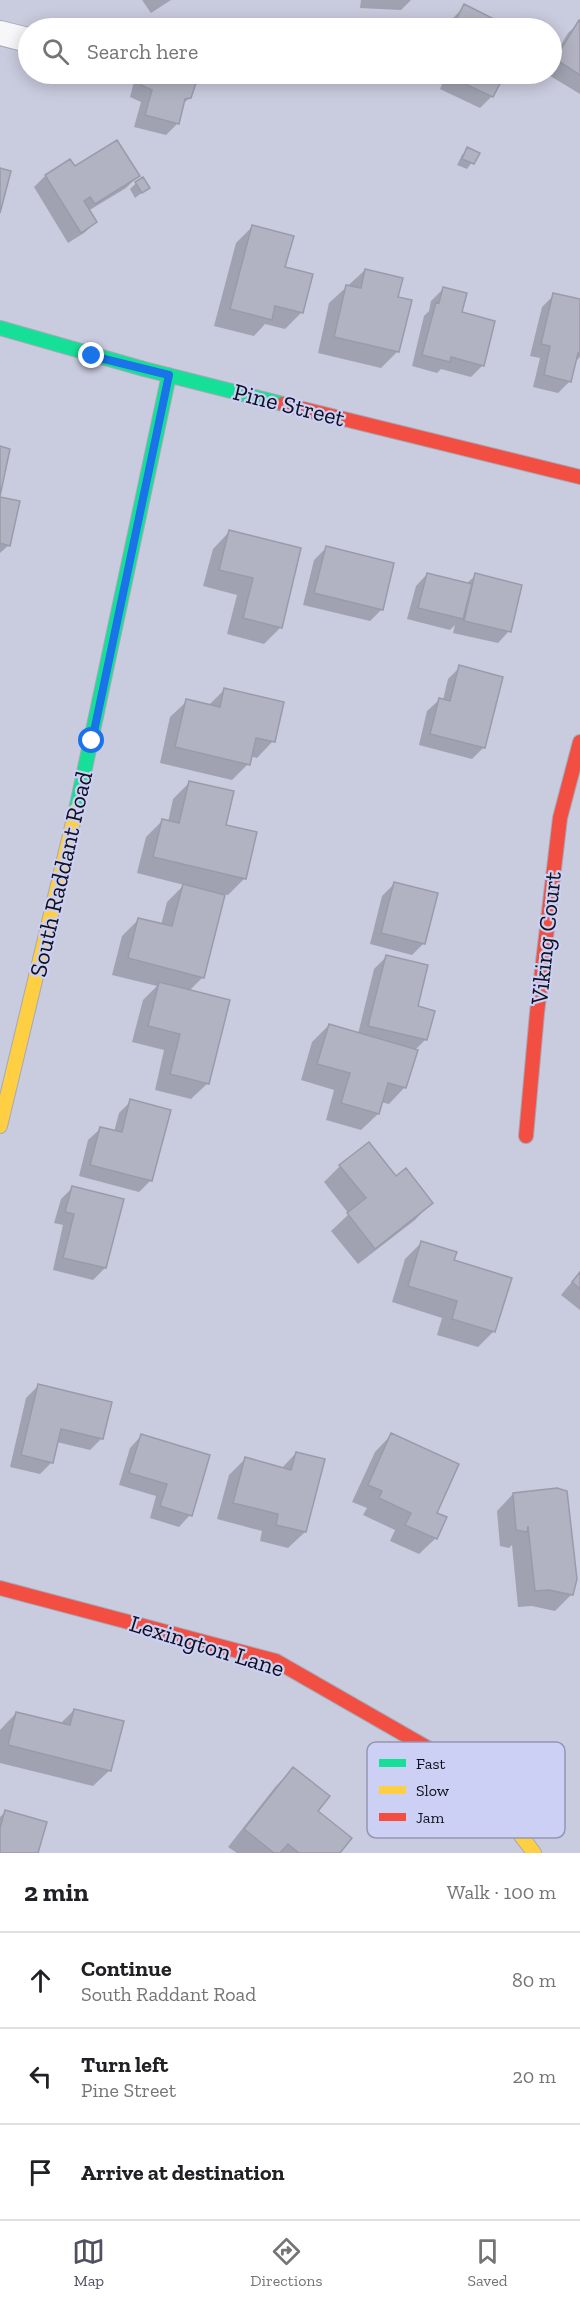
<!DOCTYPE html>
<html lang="en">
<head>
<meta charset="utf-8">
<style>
  :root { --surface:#fff; --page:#f2f2f2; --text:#202124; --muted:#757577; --line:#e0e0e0; --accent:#505160 }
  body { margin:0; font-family:"Zilla Slab",serif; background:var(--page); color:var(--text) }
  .stop { position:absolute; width:18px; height:18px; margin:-14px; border:4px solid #1a73e8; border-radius:50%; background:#fff }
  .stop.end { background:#1a73e8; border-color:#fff; box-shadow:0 2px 6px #0008 }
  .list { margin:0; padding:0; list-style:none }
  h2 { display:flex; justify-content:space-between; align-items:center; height:78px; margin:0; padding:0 24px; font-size:26px }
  h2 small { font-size:20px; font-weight:400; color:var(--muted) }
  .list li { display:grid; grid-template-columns:39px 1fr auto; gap:18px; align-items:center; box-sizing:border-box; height:96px; padding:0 24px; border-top:2px solid var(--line) }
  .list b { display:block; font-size:22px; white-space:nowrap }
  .list p { margin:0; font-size:20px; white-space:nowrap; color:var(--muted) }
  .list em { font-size:20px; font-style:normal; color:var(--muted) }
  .icon { flex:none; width:33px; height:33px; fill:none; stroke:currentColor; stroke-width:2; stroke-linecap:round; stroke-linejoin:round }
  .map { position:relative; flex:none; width:580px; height:1853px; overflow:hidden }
  .search { position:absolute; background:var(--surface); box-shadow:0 3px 15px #0003; left:18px; right:18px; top:18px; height:66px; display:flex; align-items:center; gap:15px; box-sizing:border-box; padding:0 21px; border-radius:33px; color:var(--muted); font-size:22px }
  .sheet { height:366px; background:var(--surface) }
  nav { display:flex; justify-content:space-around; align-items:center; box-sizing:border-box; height:84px; border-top:2px solid var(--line); background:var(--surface); font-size:16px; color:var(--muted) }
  nav a { display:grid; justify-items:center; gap:3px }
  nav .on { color:var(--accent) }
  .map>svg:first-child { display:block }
  .shadow { fill:#0003 }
  .building { fill:#b2b3c2; stroke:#9a9baa; stroke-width:1.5 }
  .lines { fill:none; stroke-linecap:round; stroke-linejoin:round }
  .street-casing { stroke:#a6a8b6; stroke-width:26 }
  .fast-casing { stroke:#a6a8b6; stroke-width:16 }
  .slow-casing { stroke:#a6a8b6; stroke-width:16 }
  .jam-casing { stroke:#a6a8b6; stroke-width:16 }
  .street { stroke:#f7f7fa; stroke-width:24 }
  .fast { stroke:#16e098; stroke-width:14 }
  .slow { stroke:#ffcf43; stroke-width:14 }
  .jam { stroke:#f24e42; stroke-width:14 }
  .route { stroke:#1a73e8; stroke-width:8 }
  .labels { text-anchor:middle; stroke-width:4.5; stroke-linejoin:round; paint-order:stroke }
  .street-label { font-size:24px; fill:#0f101c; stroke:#ccd0f4 }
  .key { fill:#ccd0f4; stroke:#9396b3; stroke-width:1.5 }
  .key-label { font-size:16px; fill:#0f101c }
</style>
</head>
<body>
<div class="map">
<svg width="580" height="1853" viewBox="0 0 580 1853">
  <rect width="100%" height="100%" fill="#c9cbde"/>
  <path class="shadow" d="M142,0H171L151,13Z
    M361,0H411L401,10L360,8Z
    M465,6L498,22L495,28H447L453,18Z
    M580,22V94L547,74H552V60L568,33Z
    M136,74H198L190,97L182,105L177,124L166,135L134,127L141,102L130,97Z
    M432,74H503L492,96L480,108L440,89L444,79Z
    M467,149L478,154L467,169L457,165L462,155Z
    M74,168L138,176L126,188L88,211L96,222L84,233L68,243L34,187L45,176Z
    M136,183L148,188L135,198L130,189Z
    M252,227L283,268L301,313L285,329L265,324L254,336L214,326L236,243Z
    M365,270L398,351L381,368L318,353L329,303Z
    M443,289L460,314L483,365L471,377L441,369L437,373L412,366L424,316L429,311L431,301Z
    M554,295L580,301V357L574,363L570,381L558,393L533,387L540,358L530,356L542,307Z
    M0,499L9,545L0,553Z
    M229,532L281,627L264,644L227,634L237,595L203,586L213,549Z
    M326,548L382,609L370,621L303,605L314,560Z
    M427,574L466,584L476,575L509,631L498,643L453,633L455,625L450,630L407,619L416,586Z
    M460,667L484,747L472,759L419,745L427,711L439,700H443L448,679Z
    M225,689L273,741L257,758L250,756L248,764L232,780L160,763L170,717L187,701L208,706Z
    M190,782L224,826L244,879L228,895L224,894L203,977L189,991L208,1083L191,1099L155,1090L164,1050L132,1042L143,1000L157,986L112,975L122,936L139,919L161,925L167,902L184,885L137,873L146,837L162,821L168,822L173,799Z
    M394,884L424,943L412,955L370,944L382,896Z
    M386,957L416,1007L426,1039L416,1049L405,1087L389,1104L381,1102L378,1114L361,1130L326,1120L334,1090L301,1080L312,1042L329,1025L358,1034L374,969Z
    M131,1101L151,1180L139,1192L79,1176L88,1140L100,1129L114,1132L119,1113Z
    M340,1166L396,1178L431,1203L415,1220L358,1264L331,1231L349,1214L324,1182Z
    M72,1188L105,1268L93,1280L53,1270L63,1225L54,1223L61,1199Z
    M421,1243L452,1261L494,1331L478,1347L437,1335L442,1318L392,1302L405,1259Z
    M580,1272V1310L561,1295Z
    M38,1386L102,1438L90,1450L57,1442L52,1462L40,1474L10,1467L26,1398Z
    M391,1435L435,1514L436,1538L419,1554L390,1541L395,1530L363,1515L367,1508L352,1502L375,1452Z
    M141,1436L190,1515L179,1527L150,1518L156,1496L119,1485L130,1448Z
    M296,1453L305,1532L288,1548L260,1541L262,1531L217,1519L229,1475L245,1459L281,1469Z
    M513,1494L572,1594L555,1611L532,1606L518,1607L512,1545L509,1548L500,1546L497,1511Z
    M74,1710L110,1770L93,1786L0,1763V1730L16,1713L60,1724Z
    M293,1769L338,1853H237L228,1847L276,1786Z
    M6,1811L36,1853H0V1817Z"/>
  <path class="building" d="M464,4L500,22L497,28H452Z
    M579,20H580V75L555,59Z
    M144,74H199L191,98L185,99L179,124L145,115L152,90L141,85Z
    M452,74H505L493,97L450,77Z
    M117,140L140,176L95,204L90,197L84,201L97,222L81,233L45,175L70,159L75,166Z
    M467,147L480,153L474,164L462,159Z
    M0,168L11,171L0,213Z
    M143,177L150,188L142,193L135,182Z
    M252,225L294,236L285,267L313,274L303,313L275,306L272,320L230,309Z
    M365,269L403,278L398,297L412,300L399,352L334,337L346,285L361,288Z
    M443,287L467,293L462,312L495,321L484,366L451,357L450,362L422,355L436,302L439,303Z
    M553,293L580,299V353H578L571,382L544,375L550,346L541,344Z
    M0,446L10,449L0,496Z
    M0,497L20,501L10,546L0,543Z
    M229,530L301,548L282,628L243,618L253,578L219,570Z
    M326,546L394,563L383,610L314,593Z
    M427,573L472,584L463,619L418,608Z
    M475,573L522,585L511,632L464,621Z
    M459,665L503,677L485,748L430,734L439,698L450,701Z
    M224,688L284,702L275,742L256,738L250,765L175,747L186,699L220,707Z
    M189,781L234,791L226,825L257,832L246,879L153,857L162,819L179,823Z
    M394,882L438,893L425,944L381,933Z
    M183,884L225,895L204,978L128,958L138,918L172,926Z
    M386,955L428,965L418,1006L435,1011L427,1040L368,1026Z
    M159,982L230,1000L209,1084L170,1074L180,1034L148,1026Z
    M329,1024L418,1050L406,1088L388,1083L379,1114L341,1103L350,1073L317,1064Z
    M130,1099L171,1110L152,1181L90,1165L100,1127L122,1132Z
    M369,1142L396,1176L406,1168L433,1203L375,1249L347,1213L366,1198L339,1165Z
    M72,1186L124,1199L106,1268L63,1258L74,1214L65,1212Z
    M421,1241L457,1252L454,1260L512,1278L495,1332L452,1319L457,1301L408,1286Z
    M580,1272V1289L572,1282Z
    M38,1384L112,1402L103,1439L61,1429L53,1463L21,1455Z
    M391,1433L459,1464L437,1513L447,1517L437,1539L405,1525L411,1513L379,1498L382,1491L368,1485Z
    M141,1434L210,1455L192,1516L160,1506L167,1484L129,1473Z
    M296,1452L325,1459L306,1532L276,1525L278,1514L233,1503L245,1457L291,1470Z
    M557,1488L567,1491L577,1579L573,1595L549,1590L535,1591L528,1526L527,1532L516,1530L513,1493Z
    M74,1709L124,1721L111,1771L8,1745L16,1712L70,1725Z
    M293,1767L330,1796L318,1811L352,1838L340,1853H299L288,1844L280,1853H274L244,1829Z
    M5,1810L47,1822L38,1853H0V1828Z"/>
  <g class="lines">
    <defs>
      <path id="street" d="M0,33L28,40"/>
      <path id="fast" d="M0,328L144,369L283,404
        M76,810L169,375"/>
      <path id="slow" d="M0,1126L76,810
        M476,1789L508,1818L534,1853"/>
      <path id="jam" d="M283,404L580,477
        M526,1136L537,1013L560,818L580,742
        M0,1588L276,1661L433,1751L476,1789"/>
    </defs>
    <use href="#street" class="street-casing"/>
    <use href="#fast" class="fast-casing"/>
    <use href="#slow" class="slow-casing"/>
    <use href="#jam" class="jam-casing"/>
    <use href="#street" class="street"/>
    <use href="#fast" class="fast"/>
    <use href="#slow" class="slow"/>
    <use href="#jam" class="jam"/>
  </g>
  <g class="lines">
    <path class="route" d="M92,356L169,375L92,741"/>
  </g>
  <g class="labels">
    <g class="street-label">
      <text transform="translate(289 405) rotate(14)" y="8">Pine Street</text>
      <text transform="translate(61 874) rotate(-77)" y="8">South Raddant Road</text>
      <text transform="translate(546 938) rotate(-84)" y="8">Viking Court</text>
      <text transform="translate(207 1646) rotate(17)" y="8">Lexington Lane</text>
    </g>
  </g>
  <rect x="367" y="1742" width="198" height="96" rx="9" class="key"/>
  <rect x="379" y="1759" width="27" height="8" fill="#16e098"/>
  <rect x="379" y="1786" width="27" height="8" fill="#ffcf43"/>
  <rect x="379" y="1813" width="27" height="8" fill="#f24e42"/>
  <g class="key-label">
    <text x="416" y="1769">Fast</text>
    <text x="416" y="1796">Slow</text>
    <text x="416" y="1823">Jam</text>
  </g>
</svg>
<div class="stop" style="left:92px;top:741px"></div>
<div class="stop end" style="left:92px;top:356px"></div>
<div class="search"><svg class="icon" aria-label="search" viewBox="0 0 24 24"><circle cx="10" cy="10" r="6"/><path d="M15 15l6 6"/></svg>Search here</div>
</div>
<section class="sheet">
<h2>2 min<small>Walk · 100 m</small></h2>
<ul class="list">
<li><svg class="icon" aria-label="ahead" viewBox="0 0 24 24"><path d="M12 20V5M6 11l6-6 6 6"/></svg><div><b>Continue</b><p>South Raddant Road</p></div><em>80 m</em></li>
<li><svg class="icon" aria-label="left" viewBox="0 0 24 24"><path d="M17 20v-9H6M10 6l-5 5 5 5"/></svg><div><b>Turn left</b><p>Pine Street</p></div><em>20 m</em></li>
<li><svg class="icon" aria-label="arrive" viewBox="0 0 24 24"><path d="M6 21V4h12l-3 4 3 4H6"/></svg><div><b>Arrive at destination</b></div></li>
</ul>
</section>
<nav>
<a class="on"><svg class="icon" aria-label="map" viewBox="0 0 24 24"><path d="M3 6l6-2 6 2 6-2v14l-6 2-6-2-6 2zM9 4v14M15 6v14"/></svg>Map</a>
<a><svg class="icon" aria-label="directions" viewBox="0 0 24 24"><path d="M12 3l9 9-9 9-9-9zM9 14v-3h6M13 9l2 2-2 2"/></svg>Directions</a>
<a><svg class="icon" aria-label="saved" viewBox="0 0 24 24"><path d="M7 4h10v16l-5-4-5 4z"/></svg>Saved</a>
</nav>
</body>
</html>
